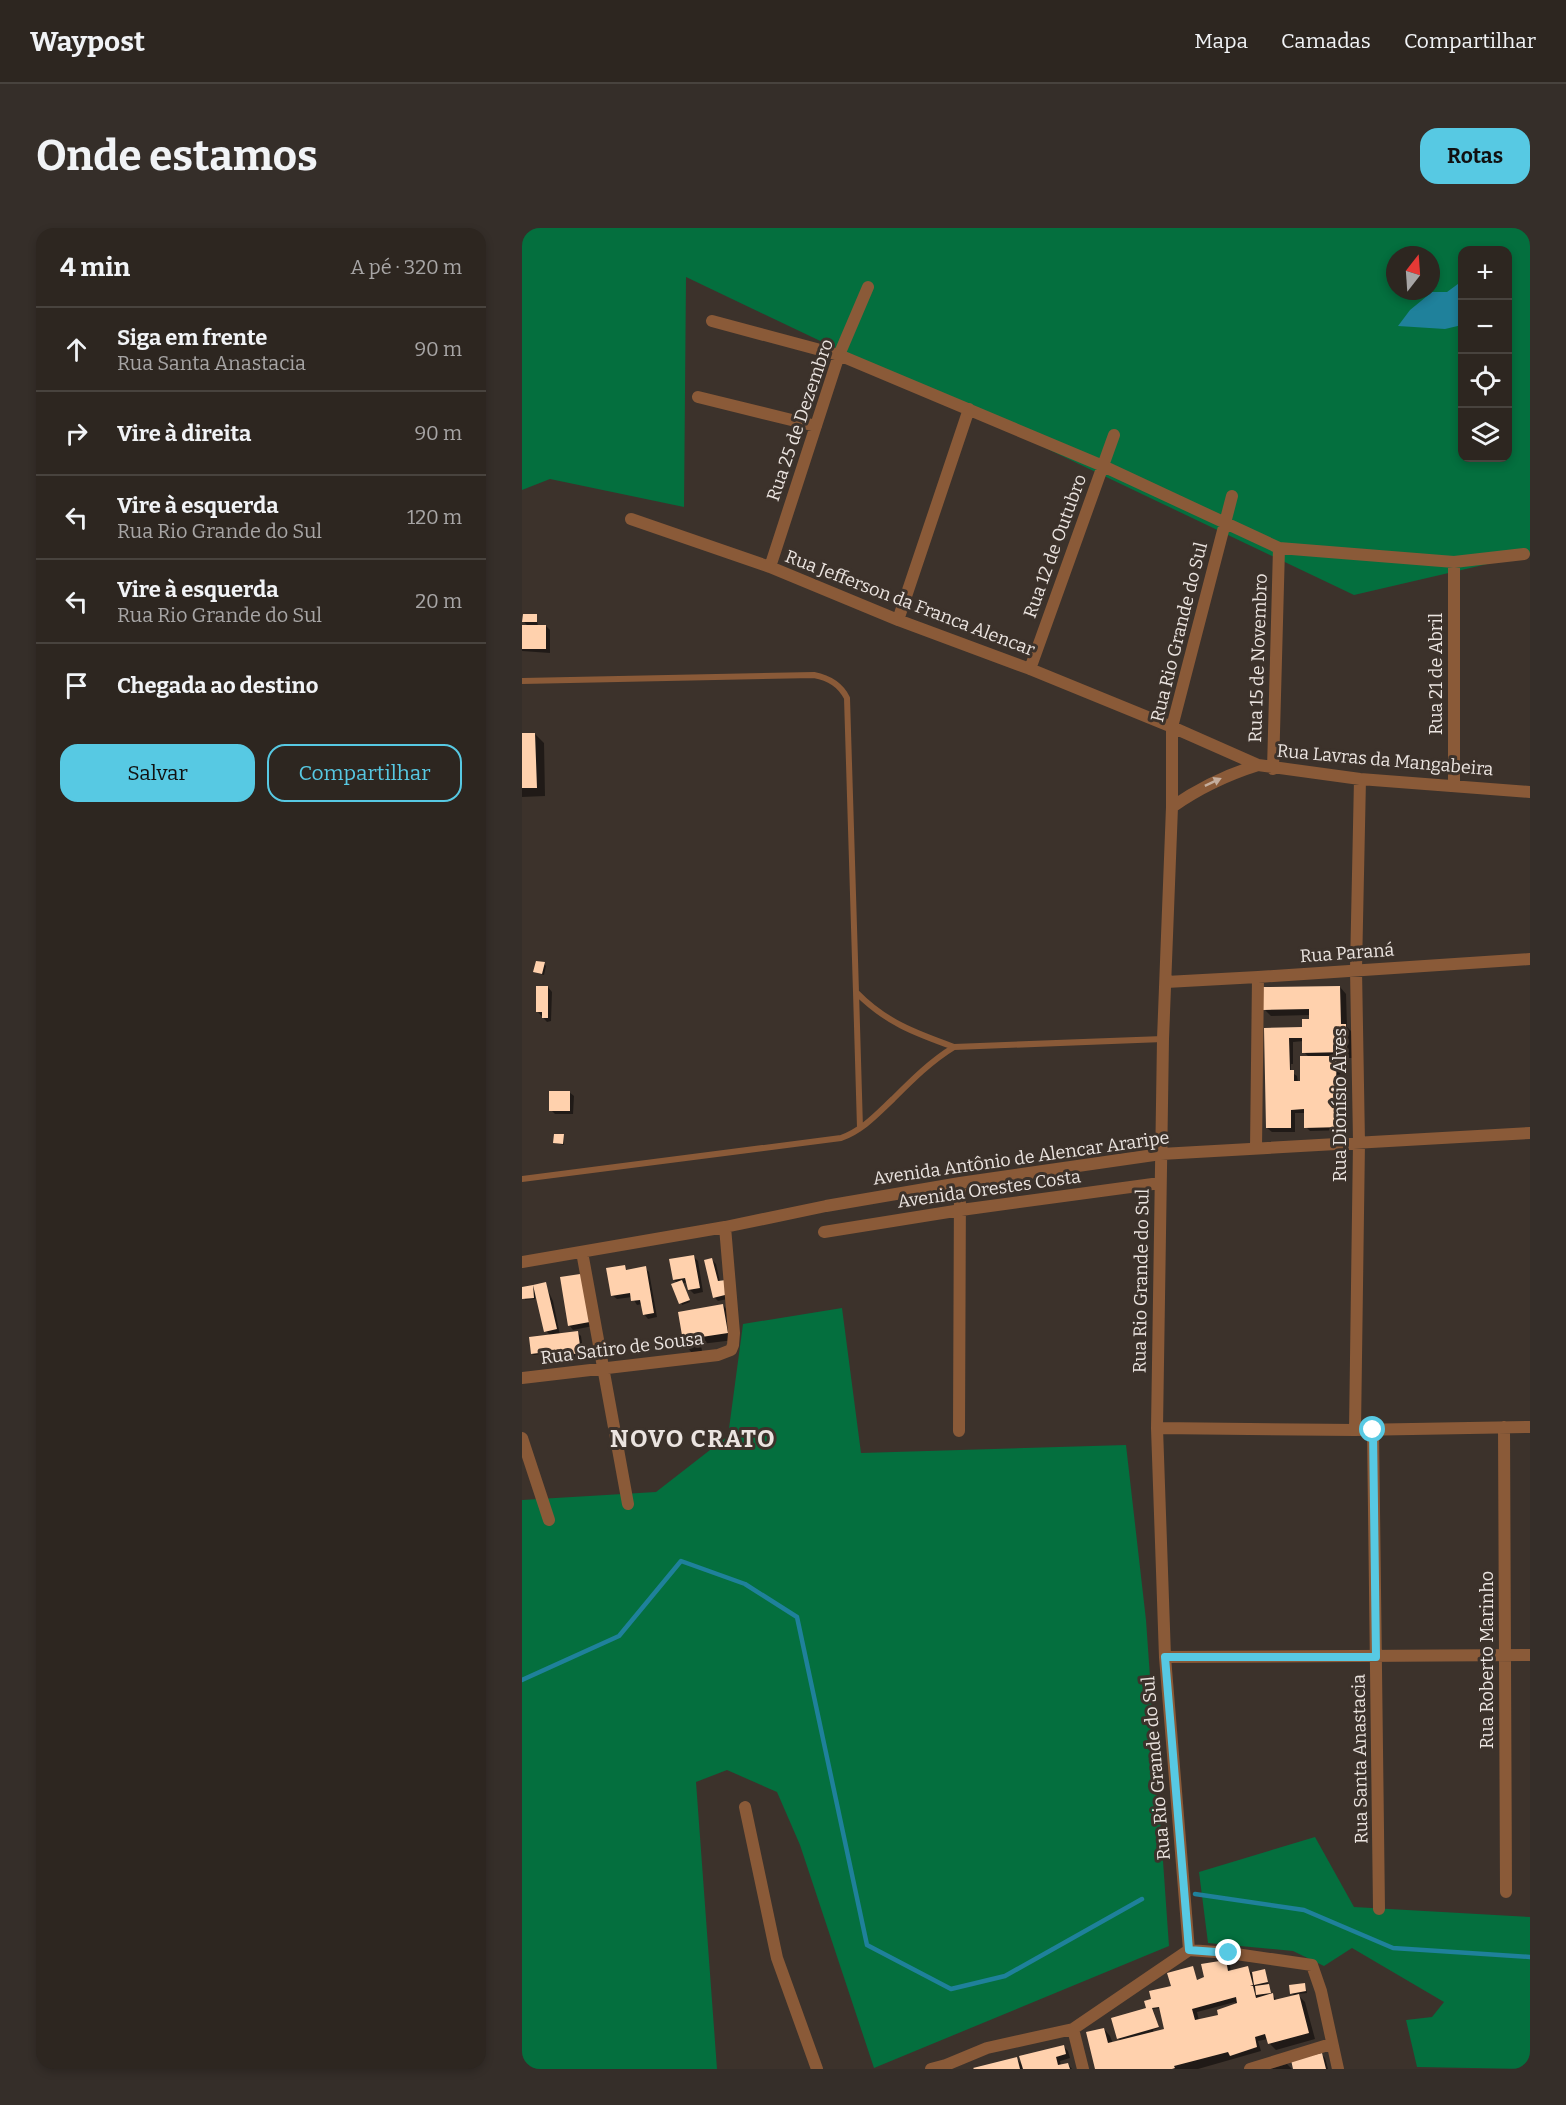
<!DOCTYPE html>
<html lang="pt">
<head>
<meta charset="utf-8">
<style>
  :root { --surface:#2d2620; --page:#352e29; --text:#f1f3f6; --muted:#a7a5a5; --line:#48433e; --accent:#57c9e3 }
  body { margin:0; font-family:Bitter,serif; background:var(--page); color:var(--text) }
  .controls { position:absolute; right:18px; top:18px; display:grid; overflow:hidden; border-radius:12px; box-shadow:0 3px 9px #0003 }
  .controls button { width:54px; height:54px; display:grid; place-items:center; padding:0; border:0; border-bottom:2px solid var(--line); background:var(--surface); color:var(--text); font:30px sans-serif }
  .compass { position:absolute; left:864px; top:18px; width:54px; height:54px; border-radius:50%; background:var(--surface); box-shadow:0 3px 9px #0003; rotate:17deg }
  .stop { position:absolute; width:18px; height:18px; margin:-14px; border:4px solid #57c9e3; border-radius:50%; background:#fff }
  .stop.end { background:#57c9e3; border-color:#fff; box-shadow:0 2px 6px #0008 }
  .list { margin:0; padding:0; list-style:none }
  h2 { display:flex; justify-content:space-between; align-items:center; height:78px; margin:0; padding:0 24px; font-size:26px }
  h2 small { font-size:20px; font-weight:400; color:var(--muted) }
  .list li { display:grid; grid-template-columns:39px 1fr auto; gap:18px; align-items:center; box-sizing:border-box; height:84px; padding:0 24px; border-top:2px solid var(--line) }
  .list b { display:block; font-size:22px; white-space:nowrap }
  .list p { margin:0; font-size:20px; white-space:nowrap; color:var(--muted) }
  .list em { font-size:20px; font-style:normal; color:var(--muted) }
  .actions { display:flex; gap:12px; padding:18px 24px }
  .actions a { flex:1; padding:14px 0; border:2px solid var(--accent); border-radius:18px; text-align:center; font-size:21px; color:var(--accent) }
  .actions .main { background:var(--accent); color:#111 }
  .icon { flex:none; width:33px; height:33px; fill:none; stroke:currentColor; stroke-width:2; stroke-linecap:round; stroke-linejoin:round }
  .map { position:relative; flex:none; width:1008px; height:1841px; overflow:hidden; border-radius:18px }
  header { display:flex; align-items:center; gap:36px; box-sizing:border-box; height:84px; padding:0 30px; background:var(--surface); border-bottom:2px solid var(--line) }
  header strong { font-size:28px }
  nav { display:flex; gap:33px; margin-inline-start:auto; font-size:21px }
  .intro { display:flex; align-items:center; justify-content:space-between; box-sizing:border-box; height:144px; padding:0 36px }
  h1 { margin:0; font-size:42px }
  .button { padding:15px 27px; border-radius:18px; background:var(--accent); color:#111; font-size:21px; font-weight:700 }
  main { display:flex; gap:36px; padding:0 36px }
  aside { flex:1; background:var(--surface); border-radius:18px; box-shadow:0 3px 9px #0003 }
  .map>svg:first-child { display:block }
  .forest { fill:#046f3e; fill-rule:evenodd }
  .water { fill:#1f819b }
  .shadow { fill:#0007; fill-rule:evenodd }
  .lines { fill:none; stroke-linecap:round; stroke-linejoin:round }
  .stream { stroke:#1f819b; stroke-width:4.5 }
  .building { fill:#ffd1ad; fill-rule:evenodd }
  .service { stroke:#8a5a38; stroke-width:6 }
  .minor { stroke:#8a5a38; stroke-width:12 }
  .oneway { fill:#c4ad9d }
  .route { stroke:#57c9e3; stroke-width:8 }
  .labels { text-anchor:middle; stroke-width:6; stroke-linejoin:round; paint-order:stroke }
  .street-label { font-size:18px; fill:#ebe4e0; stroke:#3c322b }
  .district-label { font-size:24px; font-weight:bold; letter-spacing:1.5px; fill:#ebe4e0; stroke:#3c322b }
</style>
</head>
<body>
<header>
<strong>Waypost</strong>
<nav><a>Mapa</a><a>Camadas</a><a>Compartilhar</a></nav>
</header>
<div class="intro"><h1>Onde estamos</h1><a class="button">Rotas</a></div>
<main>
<aside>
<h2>4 min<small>A pé · 320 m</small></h2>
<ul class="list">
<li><svg class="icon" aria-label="ahead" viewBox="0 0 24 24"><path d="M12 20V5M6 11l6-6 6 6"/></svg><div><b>Siga em frente</b><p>Rua Santa Anastacia</p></div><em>90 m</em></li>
<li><svg class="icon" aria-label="right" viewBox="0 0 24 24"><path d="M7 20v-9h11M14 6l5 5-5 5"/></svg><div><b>Vire à direita</b></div><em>90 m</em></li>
<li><svg class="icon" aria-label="left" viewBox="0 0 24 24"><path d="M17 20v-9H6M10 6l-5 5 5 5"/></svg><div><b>Vire à esquerda</b><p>Rua Rio Grande do Sul</p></div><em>120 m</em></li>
<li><svg class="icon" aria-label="left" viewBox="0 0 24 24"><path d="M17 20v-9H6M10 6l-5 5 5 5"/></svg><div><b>Vire à esquerda</b><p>Rua Rio Grande do Sul</p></div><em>20 m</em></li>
<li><svg class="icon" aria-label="arrive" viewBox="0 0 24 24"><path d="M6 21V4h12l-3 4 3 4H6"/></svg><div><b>Chegada ao destino</b></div></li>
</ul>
<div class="actions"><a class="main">Salvar</a><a>Compartilhar</a></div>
</aside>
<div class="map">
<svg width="1008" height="1841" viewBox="0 0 1008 1841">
  <rect width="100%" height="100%" fill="#3c322b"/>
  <path class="forest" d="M0,0H1008V326L832,367L164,49L162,279L28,251L0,262ZM940,22H986V230H940ZM873,27H909V63H873Z
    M320,1080L339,1225L604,1217L624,1392L647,1718L352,1840L278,1617L255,1564L205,1542L174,1554L195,1841H0V1272L134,1264L206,1208L221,1096Z
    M793,1609L832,1679L1008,1689V1841L895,1839L884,1792L910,1789L922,1774L830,1720L802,1738L771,1723L686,1715L677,1644Z"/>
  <path class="water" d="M940,53V97L923,101L876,98L888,82L910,64H925Z"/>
  <path class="shadow" d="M14,388L16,398H24L28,402V425L0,423V398H6L2,394Z
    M13,506L22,515L23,568L0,569V507Z
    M22,736L24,738L22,747L15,745L13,743Z
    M26,759L30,764L29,793L25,794L15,783Z
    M818,759L824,766L825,799L830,804L831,830H815L818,834V855L824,859L825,902L788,903L784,899L783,885H773V904H750L745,900L743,802L781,801L789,792V787L749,788L743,782ZM782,813V824L787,829L779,854H776L775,848L769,844V836H771V814Z
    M47,864L52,868L51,886H33L29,882Z
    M41,908L42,917L33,915Z
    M171,1028L176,1033L181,1064L172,1066L168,1062L166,1054L161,1055L168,1074L160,1077L156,1055L152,1052Z
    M190,1032L194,1036L198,1054L210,1070L196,1073L192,1069Z
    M102,1039L106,1043L123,1040L127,1044L135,1089L126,1091L122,1086L120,1076L115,1077L110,1069L95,1071L90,1067Z
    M64,1046L76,1097L51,1102L47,1097Z
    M23,1056L31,1073L38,1107L55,1104L59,1108L62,1129L31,1133L26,1125L12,1127L10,1126L29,1108L24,1103L13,1063V1071L3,1072L0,1060Z
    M201,1077L207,1084L212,1112L179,1116L180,1123L170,1125L164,1118Z
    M704,1734L708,1738L709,1744L725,1740L730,1745L742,1743L749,1766L756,1773L773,1768L769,1765L783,1756L785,1765L775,1766L783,1774L793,1811L754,1822L747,1815L746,1811L736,1813L739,1823L676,1841H575L582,1801L588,1808L591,1816L600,1814L596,1810L626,1781L631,1772L651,1759L671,1740L675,1752L683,1750ZM713,1774L714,1777L699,1792L677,1793L675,1784ZM639,1780L644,1802L632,1805L631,1802L637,1800L631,1781Z
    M541,1818L546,1823L548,1830L538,1833L539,1838L546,1836L550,1841H454L495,1831L501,1838Z
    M799,1826L803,1830L806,1841H773Z
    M765,1836L770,1841H748Z"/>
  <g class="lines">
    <path class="stream" d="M0,1452L97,1408L159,1333L223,1356L275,1389L345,1717L429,1761L483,1748L620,1671
      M673,1666L782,1682L871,1720L1008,1729"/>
  </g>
  <path class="building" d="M1,386H15V394H0Z
    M0,397H24V421H0Z
    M0,505H13L15,560H0Z
    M14,733L23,734L20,746L11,744Z
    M14,758H26V790H20V784H14Z
    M818,758L819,796H824L825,824L780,825V810H767L768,842H772V853H778V828H815L814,853H821V899L782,900V881L769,882V900H744L742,800L780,799V791H787V781L741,782V759Z
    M27,863H48V883H27Z
    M32,906H42L41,916L31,915Z
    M172,1027L178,1060L166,1062L163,1050L151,1052L147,1031Z
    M190,1030L196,1053L204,1052L207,1066L191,1070L182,1032Z
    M103,1037L104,1042L124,1038L132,1085L121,1087L118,1072L109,1073L108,1065L89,1068L84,1040Z
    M65,1045L73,1093L46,1098L38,1049Z
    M160,1052L168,1072L157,1076L149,1056Z
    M24,1054L35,1101L22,1104L11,1057Z
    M11,1057L12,1070L0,1071V1059Z
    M201,1076L206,1105L173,1110L174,1117L162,1119L156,1084Z
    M56,1103L59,1125L26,1129L25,1124L9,1126L7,1109Z
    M704,1732L706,1743L726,1738L731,1757L728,1758H731L734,1770L751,1765L752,1772L777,1766L787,1805L746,1816L743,1806L733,1809L735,1819L708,1828L706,1824L652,1838L653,1840L650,1841H573L564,1804L582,1800L586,1815L642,1801L637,1779L630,1780L637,1799L595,1811L589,1790L624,1780L622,1773L629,1771L627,1763L649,1758L645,1745L671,1738L675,1752L682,1749L679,1736ZM714,1769L715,1775L695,1782L696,1787L673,1792L670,1781Z
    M743,1741L746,1754L732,1757L730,1744Z
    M783,1755L784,1763L768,1766L767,1757Z
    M747,1756L749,1765L734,1767L733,1758Z
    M542,1817L544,1826L534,1829L536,1837L546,1835L548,1841H501L497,1828Z
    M800,1825L804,1841H771L769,1832Z
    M495,1829L498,1841H452L451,1840Z"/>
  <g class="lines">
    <path class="service" d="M0,453L292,447C307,450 318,456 325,470L334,764C363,794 393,805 432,819
      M334,764L338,900
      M0,951L319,910C341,902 355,886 371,871C390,852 409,833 432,819L641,811"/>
    <path class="minor" d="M190,93L317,127L581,238L757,320L932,334L1002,326
      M176,169L294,198
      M109,291L248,339L376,392L508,441L650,499L736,537L838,551L1008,564
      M248,339L317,127L346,59
      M376,392L447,181
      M508,441L592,207
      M751,541L757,320
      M932,558V334
      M650,579C677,560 704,547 736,537
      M644,754L736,749L1008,731
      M734,921L736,749
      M302,1004L439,982L638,955
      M60,1024L106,1276
      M0,1034L203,999L304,978L438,955L639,926L1008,905
      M0,1150L196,1127L209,1122L211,1117L212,1105L203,999
      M982,1199L984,1664
      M635,1200L833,1202L1008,1199
      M833,1202L837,914L834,741L838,551
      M851,1202L857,1681
      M437,1203L438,955
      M0,1210L27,1292
      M643,1429L1008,1427
      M223,1579L255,1730L295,1841
      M667,1722L643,1429L635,1200L641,811L650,579V499L710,268
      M667,1722L707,1725L790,1737L799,1763L816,1841
      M551,1801L561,1841
      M409,1841L424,1837L465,1820L551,1801L667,1722
      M728,1841L809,1816"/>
  </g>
  <defs><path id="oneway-solid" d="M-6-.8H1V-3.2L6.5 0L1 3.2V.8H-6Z" transform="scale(1.5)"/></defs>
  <use class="oneway" href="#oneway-solid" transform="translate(691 554) rotate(-25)"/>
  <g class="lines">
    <path class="route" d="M707,1725L667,1722L643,1429H854L851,1202"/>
  </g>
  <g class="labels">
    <g class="street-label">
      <text transform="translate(278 192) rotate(-71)" y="6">Rua 25 de Dezembro</text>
      <text transform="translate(533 318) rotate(-70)" y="6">Rua 12 de Outubro</text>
      <text transform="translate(388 375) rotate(21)" y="6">Rua Jefferson da Franca Alencar</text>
      <text transform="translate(657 404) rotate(-76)" y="6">Rua Rio Grande do Sul</text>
      <text transform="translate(736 430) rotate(-88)" y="6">Rua 15 de Novembro</text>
      <text transform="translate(914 446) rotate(-90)" y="6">Rua 21 de Abril</text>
      <text transform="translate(863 532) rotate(5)" y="6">Rua Lavras da Mangabeira</text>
      <text transform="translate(825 725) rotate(-4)" y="6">Rua Paraná</text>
      <text transform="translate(818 877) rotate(-90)" y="6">Rua Dionísio Alves</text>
      <text transform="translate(499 930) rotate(-8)" y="6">Avenida Antônio de Alencar Araripe</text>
      <text transform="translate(467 961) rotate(-8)" y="6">Avenida Orestes Costa</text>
      <text transform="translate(619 1053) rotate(-89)" y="6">Rua Rio Grande do Sul</text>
      <text transform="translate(100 1120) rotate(-7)" y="6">Rua Satiro de Sousa</text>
      <text transform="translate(965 1432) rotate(-90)" y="6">Rua Roberto Marinho</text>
      <text transform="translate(838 1531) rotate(-91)" y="6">Rua Santa Anastacia</text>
      <text transform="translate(634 1540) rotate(-95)" y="6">Rua Rio Grande do Sul</text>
    </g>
    <g class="district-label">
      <text x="171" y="1219">NOVO CRATO</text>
    </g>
  </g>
</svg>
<div class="controls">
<button>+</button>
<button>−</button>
<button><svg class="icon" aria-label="locate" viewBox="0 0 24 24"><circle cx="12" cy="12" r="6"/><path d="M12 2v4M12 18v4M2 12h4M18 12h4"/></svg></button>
<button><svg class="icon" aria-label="layers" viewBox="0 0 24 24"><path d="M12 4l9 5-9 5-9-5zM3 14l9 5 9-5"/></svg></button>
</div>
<svg class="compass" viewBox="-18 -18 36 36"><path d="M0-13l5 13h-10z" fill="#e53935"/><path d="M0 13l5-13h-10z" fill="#a7a5a5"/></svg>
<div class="stop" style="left:851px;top:1202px"></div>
<div class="stop end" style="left:707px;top:1725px"></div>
</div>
</main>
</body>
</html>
